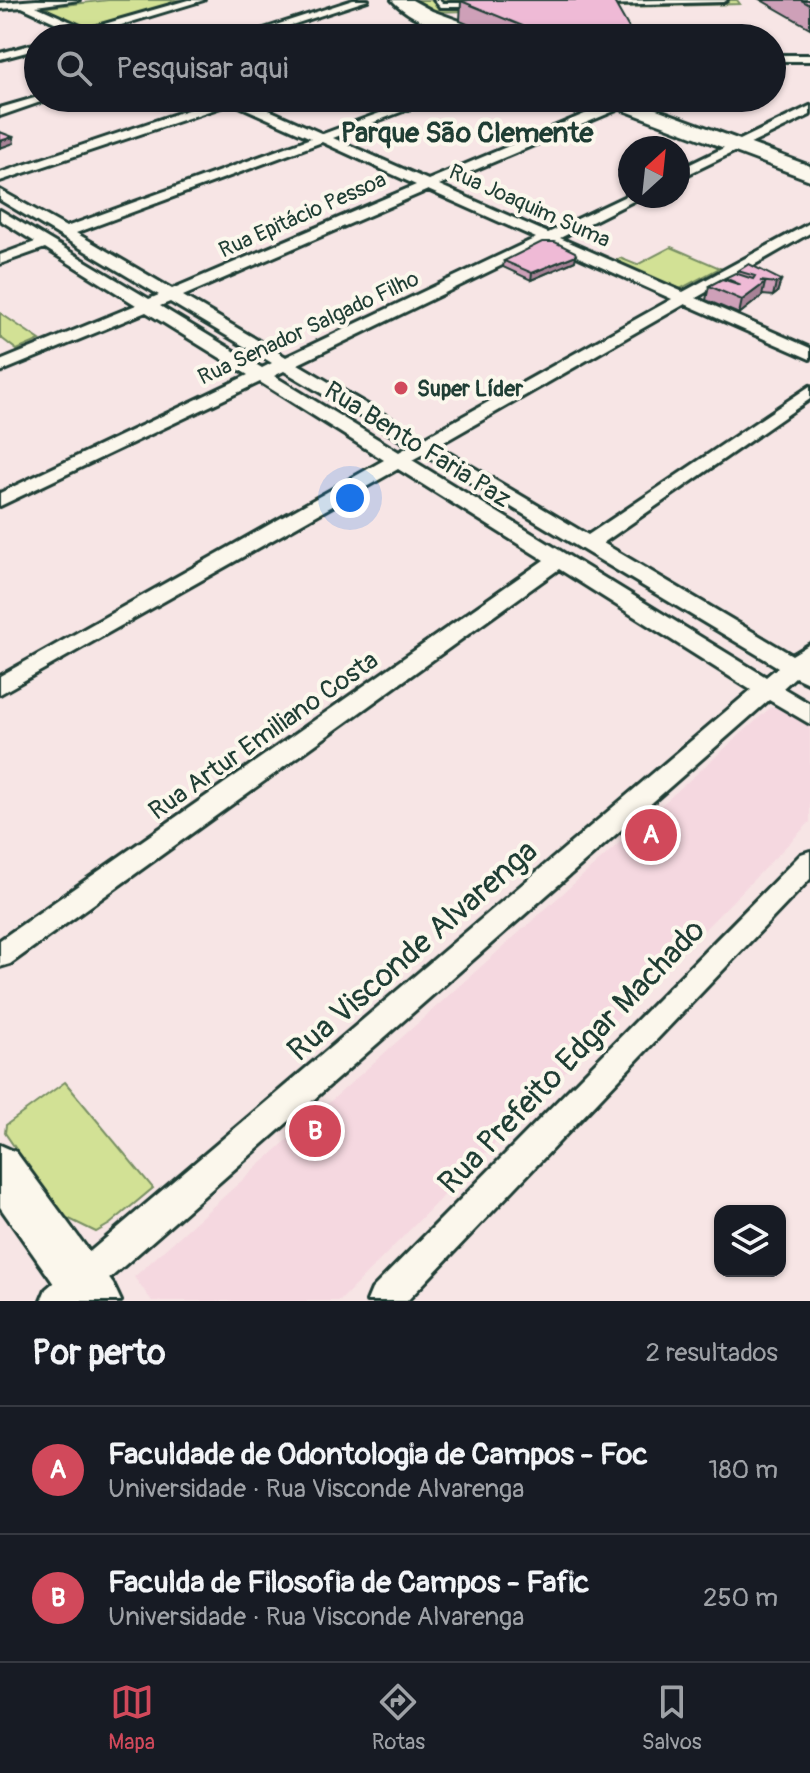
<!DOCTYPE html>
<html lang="pt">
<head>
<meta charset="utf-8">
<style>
  :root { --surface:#171b24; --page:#20242c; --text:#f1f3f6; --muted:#9ea1a6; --line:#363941; --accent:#d1495b }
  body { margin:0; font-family:Pangolin,sans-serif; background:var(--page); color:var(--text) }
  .controls { position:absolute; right:24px; bottom:24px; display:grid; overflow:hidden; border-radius:16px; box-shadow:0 2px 6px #0004 }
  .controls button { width:72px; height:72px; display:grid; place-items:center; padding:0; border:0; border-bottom:2px solid var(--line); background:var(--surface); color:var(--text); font:40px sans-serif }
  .compass { position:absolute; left:618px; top:136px; width:72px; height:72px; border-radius:50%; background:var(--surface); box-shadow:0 2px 6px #0004; rotate:27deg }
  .you { position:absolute; left:350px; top:498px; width:28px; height:28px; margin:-20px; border:6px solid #fff; border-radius:50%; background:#1a73e8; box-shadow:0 0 0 12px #1a73e833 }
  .badge { display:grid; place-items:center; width:52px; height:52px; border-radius:50%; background:var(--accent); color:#fff; font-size:26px; font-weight:700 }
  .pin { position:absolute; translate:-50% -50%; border:4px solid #fff; box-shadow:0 2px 8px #0006 }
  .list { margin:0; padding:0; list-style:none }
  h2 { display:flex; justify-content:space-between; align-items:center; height:104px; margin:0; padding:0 32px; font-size:34px }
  h2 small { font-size:26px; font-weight:400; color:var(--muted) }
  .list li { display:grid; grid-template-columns:52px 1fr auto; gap:24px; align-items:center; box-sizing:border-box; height:128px; padding:0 32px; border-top:2px solid var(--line) }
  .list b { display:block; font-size:30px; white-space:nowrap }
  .list p { margin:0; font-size:26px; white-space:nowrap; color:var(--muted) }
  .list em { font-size:26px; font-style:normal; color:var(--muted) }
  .icon { flex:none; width:44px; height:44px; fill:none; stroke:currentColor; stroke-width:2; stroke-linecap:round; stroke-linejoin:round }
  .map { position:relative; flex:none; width:810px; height:1301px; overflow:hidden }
  .search { position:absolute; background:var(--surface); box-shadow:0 2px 6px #0004; left:24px; right:24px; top:24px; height:88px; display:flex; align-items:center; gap:20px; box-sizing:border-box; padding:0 28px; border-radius:44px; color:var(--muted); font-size:30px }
  .sheet { height:360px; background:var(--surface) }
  nav { display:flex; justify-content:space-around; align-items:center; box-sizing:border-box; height:112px; border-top:2px solid var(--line); background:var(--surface); font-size:22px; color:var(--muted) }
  nav a { display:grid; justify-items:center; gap:4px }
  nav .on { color:var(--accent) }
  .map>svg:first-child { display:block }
  .built { fill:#f5d8e0 }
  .green { fill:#d2e195; stroke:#788f64; stroke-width:2 }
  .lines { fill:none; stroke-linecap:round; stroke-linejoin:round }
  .service-casing { stroke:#1f3d34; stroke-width:6 }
  .minor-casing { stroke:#1f3d34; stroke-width:6 }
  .secondary-casing { stroke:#1f3d34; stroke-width:6 }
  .primary-casing { stroke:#1f3d34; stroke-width:6 }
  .service { fill:#fbf7ec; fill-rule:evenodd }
  .minor { fill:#fbf7ec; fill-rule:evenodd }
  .secondary { fill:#fbf7ec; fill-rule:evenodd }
  .primary { fill:#fbf7ec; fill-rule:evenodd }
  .wall { fill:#cea0b8; stroke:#1f3d34; stroke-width:2 }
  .shaded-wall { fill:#a78296; stroke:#1f3d34; stroke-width:2 }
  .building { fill:#efbad6; stroke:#1f3d34; stroke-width:2 }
  .poi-dot { fill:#d1495b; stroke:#fbf7ec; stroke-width:3 }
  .labels { text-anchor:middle; stroke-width:8; stroke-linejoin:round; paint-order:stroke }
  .far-street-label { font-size:22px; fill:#1f3d34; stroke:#fbf7ec }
  .far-poi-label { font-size:22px; font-weight:bold; fill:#1f3d34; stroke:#fbf7ec; text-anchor:start }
  .street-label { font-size:26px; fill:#1f3d34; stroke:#fbf7ec }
  .far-district-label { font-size:28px; font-weight:bold; fill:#1f3d34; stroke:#fbf7ec }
  .near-street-label { font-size:32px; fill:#1f3d34; stroke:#fbf7ec }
</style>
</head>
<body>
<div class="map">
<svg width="810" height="1301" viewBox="0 0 810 1301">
  <rect width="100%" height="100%" fill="#f7e5e5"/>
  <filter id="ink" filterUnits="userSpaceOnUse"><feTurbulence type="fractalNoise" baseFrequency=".0125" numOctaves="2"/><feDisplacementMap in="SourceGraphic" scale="16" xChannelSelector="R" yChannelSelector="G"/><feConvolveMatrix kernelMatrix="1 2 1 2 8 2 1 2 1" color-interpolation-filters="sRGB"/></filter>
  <g filter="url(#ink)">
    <path class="built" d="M777,706L810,727V822L340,1301H152L134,1277L770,708Z"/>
    <path class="green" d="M108,0H195L93,28L82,27L39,8Z
      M410,0H737L740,4L430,12Z
      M671,247L720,268L680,289L615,261L620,258L637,265Z
      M0,313L40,340L17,350L0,337Z
      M65,1082L153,1188L110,1224L96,1232L61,1215L5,1133L6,1125Z"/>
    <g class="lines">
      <defs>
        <path id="service" d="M434,0H440L442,3H476L479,5L476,7H440Z
          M662,0H727L724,2L601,5L598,3L601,1Z"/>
        <path id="minor" d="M36,0H79L36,6L87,29L188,0H204L95,33L92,38H62L76,32L22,7L0,9V3Z
          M353,0H368L252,38H236Z
          M458,24L463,27L462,29L425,38H407Z
          M38,43V49L0,59V53Z
          M772,55H810V61H772Z
          M38,97L52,98L0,116V108Z
          M223,98H242L323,134L420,98H437L333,138L428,180L618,100H626V106L439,185L548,233L630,194L643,196L560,238L683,292L810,223V233L696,298L810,348V359L685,304L437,446L588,535L810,386V399L603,543L792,655L810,644V684L795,677L783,688L810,704V724L769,700L84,1301H41L46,1289L751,690L559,569L10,964L0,967V940L544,560L398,469L0,694V676L384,460L260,382L0,506V493L248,375L146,312L0,372V361L136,305L45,248L0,264V255L35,242L0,220V210L149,299L159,295L0,200V190L66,227L311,138L233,103L0,181V173ZM322,142L416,185L172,289L76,233ZM428,190L536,238L286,357L183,296ZM548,243L672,299L424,438L298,364ZM170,302L272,363L262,368L160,306ZM284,371L410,446L399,452L274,376ZM423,454L778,667L766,677L412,460Z
          M810,106V115L678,179V170Z
          M810,851V879L407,1301H367L372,1289L801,854Z"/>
        <path id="secondary" d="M0,1145L16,1152L113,1284L121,1301H66L0,1207Z"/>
        <path id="primary" d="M392,0H412L432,11L496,34L499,38C465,38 416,26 392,0Z
          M599,98H627L810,166V180L602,102Z"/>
      </defs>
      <use href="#service" class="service-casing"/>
      <use href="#minor" class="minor-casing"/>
      <use href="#secondary" class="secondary-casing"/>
      <use href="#primary" class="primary-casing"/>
      <use href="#service" class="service"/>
      <use href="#minor" class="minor"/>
      <use href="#secondary" class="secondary"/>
      <use href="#primary" class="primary"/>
    </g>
    <path class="wall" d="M761,0H810V28Z
      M461,1L634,37V38H501L460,21Z
      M504,261H575L531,280L503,267Z
      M738,271L781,280L777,293L773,296L763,295L739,314L706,300L709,286L737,273Z"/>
    <path class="shaded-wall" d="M13,137L14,143L0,148V141Z
      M576,255L575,261L531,280L532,273Z
      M781,280L777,293L773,296L776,283Z
      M765,283L762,296L739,314L742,300Z"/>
    <path class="building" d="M469,0H613L634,37L552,38L461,1Z
      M801,0H810V5Z
      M0,132L13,137L0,141Z
      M542,242H555L575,252L576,255L532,273L504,261Z
      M749,264L781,280L776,283L760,281L765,283L742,300L709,286L722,279L741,285L725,278L735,273L753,279L755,276L738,271Z"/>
  </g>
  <circle class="poi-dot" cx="401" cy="388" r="8"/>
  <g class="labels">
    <g class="far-street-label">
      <text transform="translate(530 205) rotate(24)" y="8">Rua Joaquim Suma</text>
      <text transform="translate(302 214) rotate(-24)" y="8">Rua Epitácio Pessoa</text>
      <text transform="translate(308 327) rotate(-25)" y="8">Rua Senador Salgado Filho</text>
    </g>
    <g class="far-poi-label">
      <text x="417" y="396">Super Líder</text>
    </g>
    <g class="street-label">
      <text transform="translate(418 444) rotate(32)" y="9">Rua Bento Faria Paz</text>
      <text transform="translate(263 735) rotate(-35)" y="9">Rua Artur Emiliano Costa</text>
    </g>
    <g class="far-district-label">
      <text x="467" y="142">Parque São Clemente</text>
    </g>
    <g class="near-street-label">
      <text transform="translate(412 950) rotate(-41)" y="11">Rua Visconde Alvarenga</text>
      <text transform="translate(571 1056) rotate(-46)" y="11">Rua Prefeito Edgar Machado</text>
    </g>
  </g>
</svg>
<div class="controls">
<button><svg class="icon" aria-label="layers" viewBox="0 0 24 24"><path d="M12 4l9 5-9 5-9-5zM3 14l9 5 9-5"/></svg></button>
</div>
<svg class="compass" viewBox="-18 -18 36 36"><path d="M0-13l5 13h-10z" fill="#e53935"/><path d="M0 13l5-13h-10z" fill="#9ea1a6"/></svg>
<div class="you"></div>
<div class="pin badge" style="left:651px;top:835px">A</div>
<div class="pin badge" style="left:315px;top:1131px">B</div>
<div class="search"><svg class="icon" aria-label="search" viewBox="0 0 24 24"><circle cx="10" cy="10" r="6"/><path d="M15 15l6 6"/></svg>Pesquisar aqui</div>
</div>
<section class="sheet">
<h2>Por perto<small>2 resultados</small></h2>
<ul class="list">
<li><span class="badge">A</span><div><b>Faculdade de Odontologia de Campos - Foc</b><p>Universidade · Rua Visconde Alvarenga</p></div><em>180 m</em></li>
<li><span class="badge">B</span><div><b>Faculda de Filosofia de Campos - Fafic</b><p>Universidade · Rua Visconde Alvarenga</p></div><em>250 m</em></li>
</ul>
</section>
<nav>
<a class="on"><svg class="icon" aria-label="map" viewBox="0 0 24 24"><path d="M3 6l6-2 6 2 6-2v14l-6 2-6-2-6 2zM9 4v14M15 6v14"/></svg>Mapa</a>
<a><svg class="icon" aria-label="directions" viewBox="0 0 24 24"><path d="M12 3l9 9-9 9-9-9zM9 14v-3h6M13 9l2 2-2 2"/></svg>Rotas</a>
<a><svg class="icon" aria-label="saved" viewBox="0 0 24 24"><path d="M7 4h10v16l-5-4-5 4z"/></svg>Salvos</a>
</nav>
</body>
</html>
